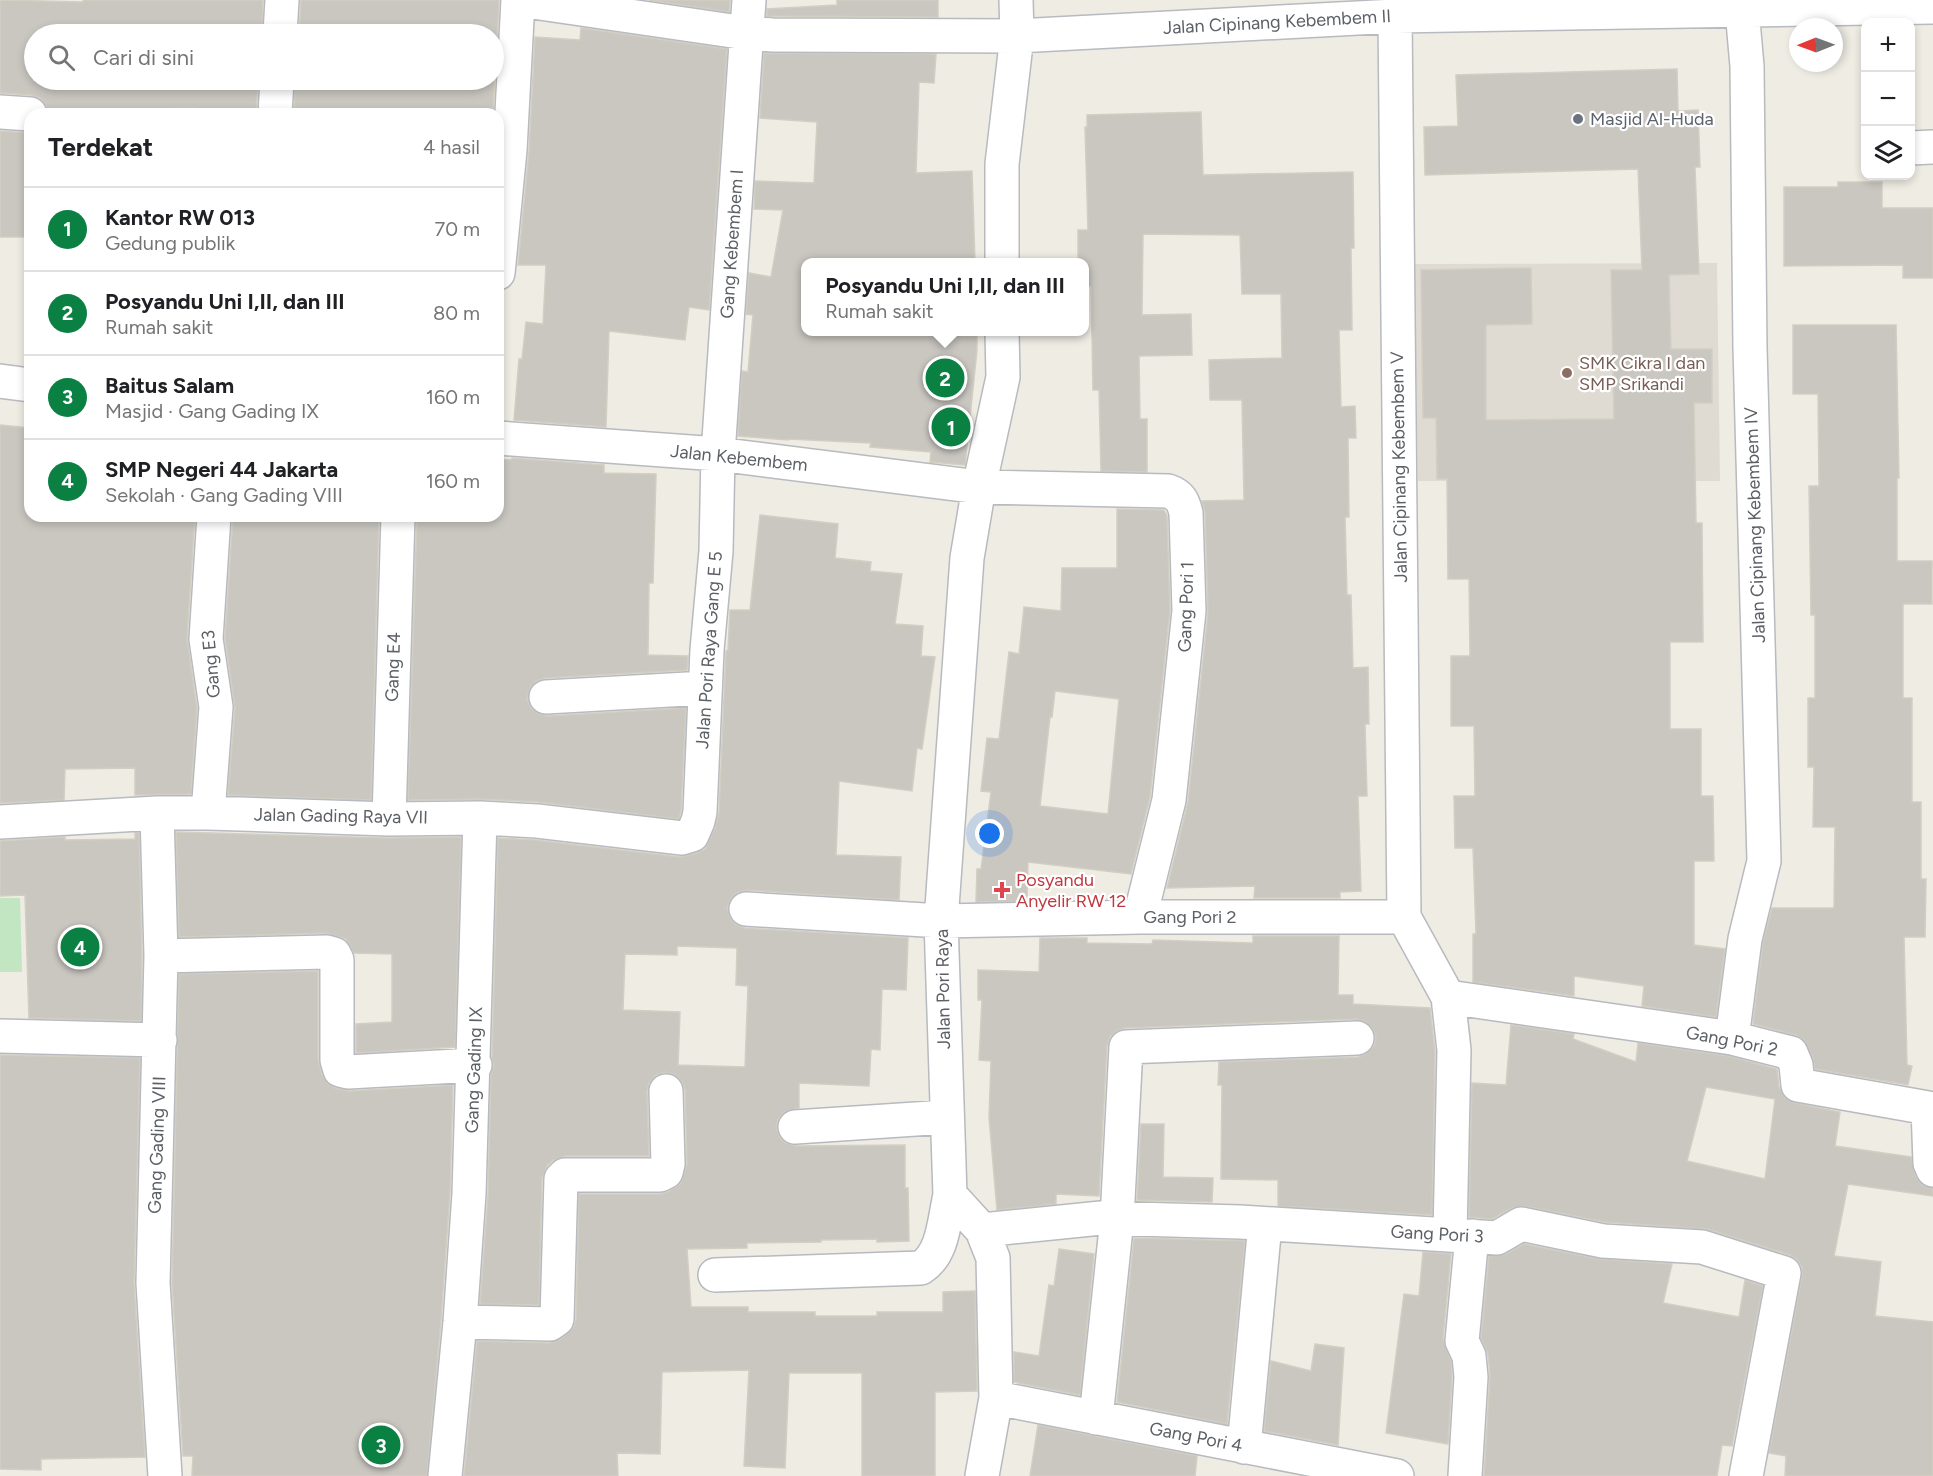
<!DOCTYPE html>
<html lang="id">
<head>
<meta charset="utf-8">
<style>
  :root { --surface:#fff; --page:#f6f6f6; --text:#202124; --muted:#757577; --line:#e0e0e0; --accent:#0b8043 }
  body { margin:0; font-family:Figtree,sans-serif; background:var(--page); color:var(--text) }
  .controls { position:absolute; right:18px; top:18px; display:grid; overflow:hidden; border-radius:12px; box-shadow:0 3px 9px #0003 }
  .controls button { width:54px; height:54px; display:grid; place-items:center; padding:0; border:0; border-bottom:2px solid var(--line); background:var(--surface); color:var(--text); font:30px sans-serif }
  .compass { position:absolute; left:1789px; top:18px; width:54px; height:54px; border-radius:50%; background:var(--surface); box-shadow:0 3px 9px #0003; rotate:269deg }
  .you { position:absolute; left:990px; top:834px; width:21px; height:21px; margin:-15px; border:4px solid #fff; border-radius:50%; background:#1a73e8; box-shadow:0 0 0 9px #1a73e833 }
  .badge { display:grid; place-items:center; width:39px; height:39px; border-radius:50%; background:var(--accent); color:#fff; font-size:20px; font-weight:700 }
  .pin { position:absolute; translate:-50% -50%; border:3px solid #fff; box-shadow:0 2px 6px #0006 }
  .popup { position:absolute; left:801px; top:258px; width:288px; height:78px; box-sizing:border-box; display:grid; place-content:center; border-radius:12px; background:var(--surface); filter:drop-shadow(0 2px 4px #0005); font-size:20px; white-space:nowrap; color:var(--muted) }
  .popup b { font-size:22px; color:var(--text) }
  .popup::after { content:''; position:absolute; left:50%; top:100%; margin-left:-12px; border:12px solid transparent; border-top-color:var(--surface) }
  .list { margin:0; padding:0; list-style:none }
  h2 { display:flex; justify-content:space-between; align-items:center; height:78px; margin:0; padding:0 24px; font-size:26px }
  h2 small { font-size:20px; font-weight:400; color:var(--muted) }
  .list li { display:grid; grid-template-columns:39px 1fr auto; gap:18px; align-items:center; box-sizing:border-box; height:84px; padding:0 24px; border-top:2px solid var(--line) }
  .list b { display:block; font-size:22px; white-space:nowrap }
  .list p { margin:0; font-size:20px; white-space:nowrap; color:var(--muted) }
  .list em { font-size:20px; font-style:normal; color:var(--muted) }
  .icon { flex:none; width:33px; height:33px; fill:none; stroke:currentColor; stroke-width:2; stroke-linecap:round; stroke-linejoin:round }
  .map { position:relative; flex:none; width:1933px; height:1476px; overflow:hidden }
  .search { position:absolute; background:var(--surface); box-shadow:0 3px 9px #0003; left:24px; top:24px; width:480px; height:66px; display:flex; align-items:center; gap:15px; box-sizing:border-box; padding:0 21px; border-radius:33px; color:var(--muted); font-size:22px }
  .panel { position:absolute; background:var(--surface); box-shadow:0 3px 9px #0003; left:24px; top:108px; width:480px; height:414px; border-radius:18px }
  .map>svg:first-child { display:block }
  .education { fill:#dfdbd2 }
  .green { fill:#c1e6c1 }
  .building { fill:#cac7c1; stroke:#d3cec2; stroke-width:1.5; fill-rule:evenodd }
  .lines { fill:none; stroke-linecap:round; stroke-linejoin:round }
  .minor-casing { stroke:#b7babe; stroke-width:36 }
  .minor { stroke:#fff; stroke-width:33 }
  .worship-dot { fill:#6b7280; stroke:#fff; stroke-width:2 }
  .education-dot { fill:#8d6e63; stroke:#fff; stroke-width:2 }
  .health-dot { fill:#e0444e; stroke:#fff; stroke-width:2 }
  .labels { text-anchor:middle; stroke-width:4.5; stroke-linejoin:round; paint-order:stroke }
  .street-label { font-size:18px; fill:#5c6065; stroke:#fff }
  .worship-label { font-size:18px; fill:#5b616d; stroke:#fff; text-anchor:start }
  .education-label { font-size:18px; fill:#785e54; stroke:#fff; text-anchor:start }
  .health-label { font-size:18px; fill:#be3a42; stroke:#fff; text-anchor:start }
</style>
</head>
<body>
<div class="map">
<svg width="1933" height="1476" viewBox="0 0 1933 1476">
  <rect width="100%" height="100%" fill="#efece4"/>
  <path class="education" d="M1717,263L1720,481H1418L1414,264Z"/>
  <path class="green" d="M0,898H20L22,972H0Z"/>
  <path class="building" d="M0,0L83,2V0H263L262,34H34V80H258L256,114H194V108L106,111V114L48,112L46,105L40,98L31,95L0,93Z
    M301,0H499L493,114H294L295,80H494V34H299Z
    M649,0H730L729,12Z
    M837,0H938V17L767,16V9L837,5Z
    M581,28L727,49L709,310L689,307L685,340L609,331L606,427L514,420L519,359H522L526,322L543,324L546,265H518L529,151L535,37L580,40Z
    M764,53L936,54L934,83L919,82L916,173L972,171L975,262H806V332H977V350L965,465L930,462L931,452L870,447L871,443L788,439V440L738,436L742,371L748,372L753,315L746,314L749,273L771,277L783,210L754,209L755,181L814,183L817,122L760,118Z
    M1677,69L1678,111L1698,110L1700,167H1695L1699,274L1669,275L1671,349H1712V403H1694L1696,523H1702L1703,642H1670V729H1701V796H1713L1714,861H1694V945L1725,949L1716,1017L1642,1006L1644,986L1574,976V996L1473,982V934H1476L1473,848H1455L1454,796H1475L1474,726H1451V656H1470L1469,579H1448L1447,479H1437L1436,418H1423L1421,270L1531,268L1532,324L1486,325V420L1614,419L1611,270H1642L1638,169L1425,175L1424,127L1458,126L1456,75Z
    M1201,112L1203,175L1353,172L1354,248H1351L1352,330H1339L1341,407L1355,406L1356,438H1348L1349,517H1345L1347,595H1351L1353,668L1368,667L1369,724H1365L1367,796H1358L1361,891L1340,892V898H1254L1255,886L1167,888L1188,802L1208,613L1205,512L1202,501L1244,500L1242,400H1210L1209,360L1282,358L1281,294H1242L1240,235L1143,234L1142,315L1191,314L1192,355L1139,356L1140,419H1147V472L1101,471L1099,390H1093L1091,286H1084V262H1078V230H1088L1085,127H1087V115Z
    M0,131L30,133V237H0Z
    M1838,182H1882V208H1933V278H1903V265L1784,266V187H1838Z
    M1793,325H1896L1899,478H1897V561H1932V604H1903V698H1912V802H1921V879H1926L1925,937H1904L1907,1065L1912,1066L1908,1085L1815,1069L1813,1058L1803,1039L1796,1035L1753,1024L1763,942L1772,908H1834L1835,827H1813L1814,767H1808V698H1815V615H1811L1809,486H1819L1818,394H1793Z
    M0,425L30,428V516H195L187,638L197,708L191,794L135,795V768L65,769L64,800L0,803Z
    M512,458L604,465V473L656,474L653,583H649L648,655L688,656L687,670L545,678L536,681L530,688L527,699L531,708L537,713L547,716L686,708L681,810L679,819L538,802L480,799L408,800L417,516H498V459L511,460Z
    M1117,509L1164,510L1167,516L1170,610L1150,797L1131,874L1028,862L1027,901L976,902L977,869H981L991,792L981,791L987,738L999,739L1009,652L1019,654L1024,607L1061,611L1062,568H1117ZM1055,691L1119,699L1108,814L1040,806L1050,717H1052Z
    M760,515L838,524L835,558L871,562L870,571L902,574L895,624L923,626L921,656L935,657L922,749L917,748L912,791L839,781L836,855L901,857L899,900L747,890L738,892L731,898L727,908L730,918L735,924L745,928L908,938L906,990L882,989L880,1050L871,1049L869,1086L799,1083V1108L784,1112L778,1119L776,1128L780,1138L786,1143L796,1146L905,1145V1188H908L909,1241L877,1242V1239L821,1240V1242L747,1243V1248L687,1249L691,1307H748V1312H815V1316H877V1312H943V1292L975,1291L977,1391L935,1392V1476H862V1373H789L785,1468L744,1466L749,1370L662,1372L660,1454L617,1453L618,1476H464L477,1341L550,1343L561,1339L574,1327L576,1320L579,1194H660L668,1192L681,1183L687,1164L685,1090L682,1082L675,1075L665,1072L656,1075L649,1083L647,1091L649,1156H565L552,1161L547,1166L542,1178L539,1305L480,1304L488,1195L491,1074L494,1065L492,1058L498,838L535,840L680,857L697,853L705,849L715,828L719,813L726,651L728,650L730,610H750ZM677,946L737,948L736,985L748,986L745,1067L678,1065L680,1012L623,1010L625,954L677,955Z
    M233,516H379L371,800L228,795L235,708L225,638Z
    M176,832L388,838L461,837L455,1047L356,1053V1024L392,1022V954L354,953L346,939L327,933L179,937Z
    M135,833H139L142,956L141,1021L29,1018L25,895L0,896V841L65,837V840L135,839Z
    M1253,936H1339L1338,995H1353V1004L1430,1008L1435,1051L1432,1215L1278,1206V1180L1221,1179L1222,1085H1218L1219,1062L1358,1057L1366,1054L1374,1046L1376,1037L1372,1028L1366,1022L1356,1019L1125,1028L1117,1031L1110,1037L1107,1046L1099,1196L1056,1194V1204L997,1210L989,1117L991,1061L979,1060L982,1000H978V970L1039,972L1040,938H1087V943L1152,944L1153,940L1253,943Z
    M318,971V1060L322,1075L328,1084L335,1088L349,1091L453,1085L450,1193L441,1320L427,1476H192L193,1456H183L172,1283L179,974Z
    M1511,1025L1574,1034L1573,1039L1636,1062L1638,1043L1728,1056L1777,1069L1779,1087L1785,1098L1795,1103L1840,1112L1835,1146L1911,1157L1916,1177L1922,1185L1933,1188V1196L1848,1184L1834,1256L1881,1262L1875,1316L1933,1322V1476H1785L1786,1456L1769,1453L1802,1276V1267L1797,1259L1790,1255L1707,1229L1605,1222L1525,1206L1512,1208L1492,1219L1469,1217L1472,1083L1506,1085ZM1706,1087L1775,1099L1765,1179L1687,1161Z
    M0,1055L140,1058L134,1283L145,1457L41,1459V1470L0,1469Z
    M1141,1124H1164L1163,1177L1213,1178L1212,1202L1137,1200Z
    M1134,1238L1245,1241L1227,1424L1117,1402Z
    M1524,1244L1599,1259L1672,1264L1663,1303L1739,1317L1745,1280L1763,1286L1732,1446L1722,1445L1717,1476H1484L1490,1375L1488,1354L1481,1338L1489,1256L1506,1254Z
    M1059,1249L1094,1254L1080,1395L1014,1382V1352L1039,1356L1049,1285L1054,1286Z
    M1423,1252L1451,1254L1443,1339L1451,1361L1452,1377L1448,1444L1386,1433L1404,1294L1419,1296Z
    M1315,1344L1344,1348L1338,1445L1264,1431L1271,1361L1311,1371Z
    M1038,1425L1197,1456L1195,1476H1030Z"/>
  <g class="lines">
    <defs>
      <path id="minor" d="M519,0L746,33L773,35L1017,36L1395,16L1933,7
        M1395,16L1404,917L1448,997L1454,1050L1450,1235
        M280,34L282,0
        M0,112L30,114
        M275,114L277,80
        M1910,148L1933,147
        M1002,262V164L1017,36L1016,0
        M498,273L510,150L518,0
        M0,381L30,385
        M498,438L718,454L979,487L1168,491C1180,495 1183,501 1186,513L1189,611L1169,800L1140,917
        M546,697L705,688
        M157,813L161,956L153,1283L165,1476
        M208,813L216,707L206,639L214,516
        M389,819L398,516
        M0,822L157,813H208L389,819L480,818L537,821L682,838L692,835L698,821L700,812L707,650L716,551L718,454L749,0
        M746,909L941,921L1140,917H1404
        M161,956L327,952L334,954L337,960V1060L340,1070L348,1072L475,1065
        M1448,997L1732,1038L1791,1053L1796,1065L1798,1085L1928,1108L1930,1163L1933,1170
        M0,1036L160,1040
        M1732,1038L1745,939L1764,861L1750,348L1747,66L1742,10
        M795,1127L946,1117
        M982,1230L1101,1218L1240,1222L1497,1238L1521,1224L1603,1241L1702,1247L1784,1273L1746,1476
        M715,1275L921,1268C944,1253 944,1220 950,1195
        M460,1322L550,1324L557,1319L561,1179L565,1175H660L666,1172L668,1164L666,1091
        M996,1398L1397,1476
        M1096,1418L1117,1219L1126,1047L1357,1038
        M1244,1447L1265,1224
        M445,1476L460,1322L469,1194L480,818
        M982,1476L996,1398L993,1258L982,1230L950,1195L941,921L967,558L979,487L1003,377L1002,332
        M1465,1476L1471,1377L1469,1356L1462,1341L1472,1236"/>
    </defs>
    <use href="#minor" class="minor-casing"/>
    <use href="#minor" class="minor"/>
  </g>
  <circle class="worship-dot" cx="1578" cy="119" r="6"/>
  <circle class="education-dot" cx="1567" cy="373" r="6"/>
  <path class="health-dot" d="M999 881h6v6h6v6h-6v6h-6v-6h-6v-6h6z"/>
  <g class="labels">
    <g class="street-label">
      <text transform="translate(1277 22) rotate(-3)" y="6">Jalan Cipinang Kebembem II</text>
      <text transform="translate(732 244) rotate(-86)" y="6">Gang Kebembem I</text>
      <text transform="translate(739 458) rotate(6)" y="6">Jalan Kebembem</text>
      <text transform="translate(1399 467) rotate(-91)" y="6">Jalan Cipinang Kebembem V</text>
      <text transform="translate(1755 525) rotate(-92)" y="6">Jalan Cipinang Kebembem IV</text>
      <text transform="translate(1186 607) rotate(-88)" y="6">Gang Pori 1</text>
      <text transform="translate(709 650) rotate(-86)" y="6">Jalan Pori Raya Gang E 5</text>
      <text transform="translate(211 664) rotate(-95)" y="6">Gang E3</text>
      <text transform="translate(393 667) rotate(-88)" y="6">Gang E4</text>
      <text transform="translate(341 816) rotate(1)" y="6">Jalan Gading Raya VII</text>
      <text x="1190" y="923">Gang Pori 2</text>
      <text transform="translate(943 989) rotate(-91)" y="6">Jalan Pori Raya</text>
      <text transform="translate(1732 1041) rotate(11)" y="6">Gang Pori 2</text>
      <text transform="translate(474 1070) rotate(-88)" y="6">Gang Gading IX</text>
      <text transform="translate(157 1145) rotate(-88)" y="6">Gang Gading VIII</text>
      <text transform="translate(1437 1234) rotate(3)" y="6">Gang Pori 3</text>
      <text transform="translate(1196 1437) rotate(11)" y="6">Gang Pori 4</text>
    </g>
    <g class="worship-label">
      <text x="1590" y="125">Masjid Al-Huda</text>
    </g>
    <g class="education-label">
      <text x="1579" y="369">SMK Cikra I dan<tspan x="1579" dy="21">SMP Srikandi</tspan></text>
    </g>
    <g class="health-label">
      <text x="1016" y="886">Posyandu<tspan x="1016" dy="21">Anyelir RW 12</tspan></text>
    </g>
  </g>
</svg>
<div class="controls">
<button>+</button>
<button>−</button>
<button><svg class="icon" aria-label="layers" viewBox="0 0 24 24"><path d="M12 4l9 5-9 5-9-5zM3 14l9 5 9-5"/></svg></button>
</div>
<svg class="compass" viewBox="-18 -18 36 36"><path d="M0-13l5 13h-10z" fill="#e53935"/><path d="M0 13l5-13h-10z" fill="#757577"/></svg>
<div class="you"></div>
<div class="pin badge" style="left:951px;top:427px">1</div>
<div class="pin badge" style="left:945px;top:378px">2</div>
<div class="popup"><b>Posyandu Uni I,II, dan III</b>Rumah sakit</div>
<div class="pin badge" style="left:381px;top:1445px">3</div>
<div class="pin badge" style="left:80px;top:947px">4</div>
<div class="search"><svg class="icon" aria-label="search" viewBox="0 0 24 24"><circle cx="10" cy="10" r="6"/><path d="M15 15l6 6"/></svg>Cari di sini</div>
<section class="panel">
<h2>Terdekat<small>4 hasil</small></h2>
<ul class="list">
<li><span class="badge">1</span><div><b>Kantor RW 013</b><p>Gedung publik</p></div><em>70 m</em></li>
<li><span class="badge">2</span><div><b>Posyandu Uni I,II, dan III</b><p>Rumah sakit</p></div><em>80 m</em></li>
<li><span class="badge">3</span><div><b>Baitus Salam</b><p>Masjid · Gang Gading IX</p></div><em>160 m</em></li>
<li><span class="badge">4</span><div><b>SMP Negeri 44 Jakarta</b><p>Sekolah · Gang Gading VIII</p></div><em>160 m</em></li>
</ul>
</section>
</div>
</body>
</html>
